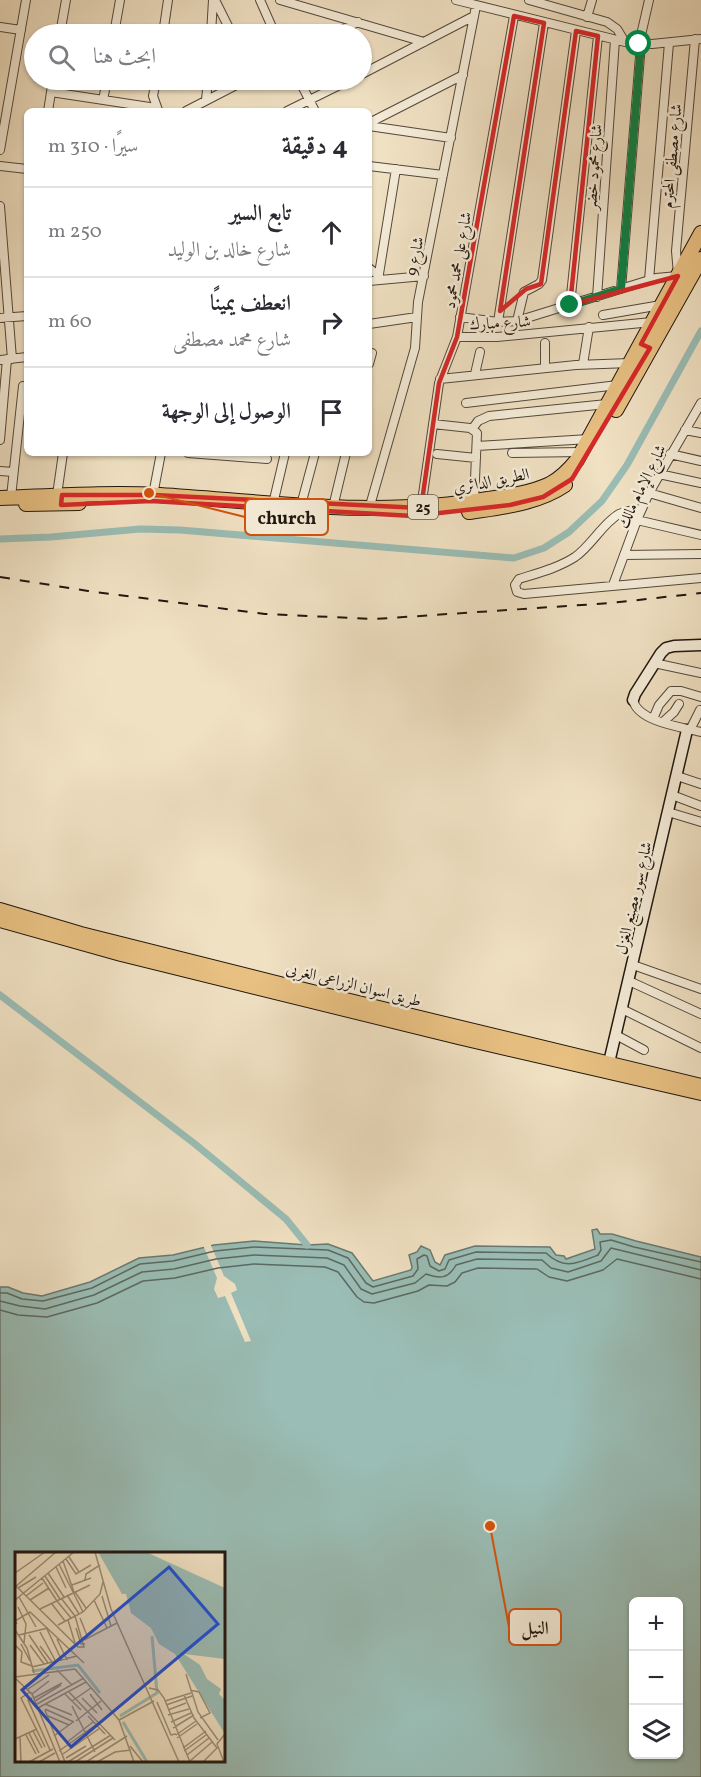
<!DOCTYPE html>
<html lang="ar">
<head>
<meta charset="utf-8">
<style>
  :root { --surface:#fff; --page:#f2f2f3; --text:#2b2b33; --muted:#7c7c81; --line:#e1e1e2 }
  body { margin:0; font-family:Vollkorn,Amiri,serif; background:var(--page); color:var(--text); direction:rtl }
  .controls { position:absolute; right:18px; bottom:18px; display:grid; overflow:hidden; border-radius:9px; box-shadow:0 2px 4px #0004 }
  .controls button { width:54px; height:54px; display:grid; place-items:center; padding:0; border:0; border-bottom:2px solid var(--line); background:var(--surface); color:var(--text); font:30px sans-serif }
  .stop { position:absolute; width:18px; height:18px; margin:-14px; border:4px solid #0b8043; border-radius:50%; background:#fff }
  .stop.end { background:#0b8043; border-color:#fff; box-shadow:0 2px 6px #0008 }
  .list { margin:0; padding:0; list-style:none }
  h2 { display:flex; justify-content:space-between; align-items:center; height:78px; margin:0; padding:0 24px; font-size:26px }
  h2 small { font-size:20px; font-weight:400; color:var(--muted) }
  .list li { display:grid; grid-template-columns:39px 1fr auto; gap:18px; align-items:center; box-sizing:border-box; height:90px; padding:0 24px; border-top:2px solid var(--line) }
  .list b { display:block; font-size:22px; white-space:nowrap }
  .list p { margin:0; font-size:20px; white-space:nowrap; color:var(--muted) }
  .list em { font-size:20px; font-style:normal; color:var(--muted) }
  .icon { flex:none; width:33px; height:33px; fill:none; stroke:currentColor; stroke-width:2; stroke-linecap:round; stroke-linejoin:round }
  .map { position:relative; flex:none; width:701px; height:1777px; overflow:hidden; direction:ltr }
  .search { position:absolute; background:var(--surface); box-shadow:0 2px 4px #0004; left:24px; top:24px; width:348px; height:66px; display:flex; align-items:center; gap:15px; box-sizing:border-box; padding:0 21px; border-radius:33px; color:var(--muted); font-size:22px }
  .panel { position:absolute; background:var(--surface); box-shadow:0 2px 4px #0004; left:24px; top:108px; width:348px; height:348px; border-radius:9px; direction:rtl }
  .map>svg:first-child { display:block }
  .water { fill:#9abdb5; stroke:#697a72; stroke-width:1.5; fill-rule:evenodd }
  .pier { fill:#f0e1c3 }
  .lines { fill:none; stroke-linecap:round; stroke-linejoin:round }
  .shore { stroke:#5c6962; stroke-width:1.5 }
  .canal { stroke:#9abdb5; stroke-width:7 }
  .street-casing { stroke:#53483b; stroke-width:10 }
  .secondary-casing { stroke:#1f150e; stroke-width:13 }
  .primary-casing { stroke:#1f150e; stroke-width:14 }
  .highway-casing { stroke:#1f150e; stroke-width:16 }
  .street { stroke:#f5ecd8; stroke-width:8 }
  .secondary { stroke:#f5ecd8; stroke-width:10 }
  .primary { stroke:#e8c082; stroke-width:12 }
  .highway { stroke:#e8c082; stroke-width:14 }
  .rail { stroke:#1f150e; stroke-width:2; stroke-dasharray:10 10; stroke-linecap:butt }
  .route { stroke:#0b8043; stroke-width:8 }
  .marked { fill:none; stroke:#d62828; stroke-width:4.5; stroke-linejoin:round }
  .labels { text-anchor:middle; stroke-width:5; stroke-linejoin:round; paint-order:stroke }
  .shield { fill:#f5ecd8; stroke:#5f564b; stroke-width:1.5 }
  .shield-label { font-size:15px; font-weight:bold; fill:#1f150e }
  .street-label { font-size:16px; fill:#1f150e; stroke:#f5ecd8 }
  .inset-river { fill:none; stroke:#9abdb5; stroke-width:3 }
  .inset-road { fill:none; stroke:#9c8f7b; stroke-width:1.5 }
  .view { fill:#1d4ed8; fill-opacity:0.15; stroke:#1d4ed8; stroke-width:3 }
  .inset-edge { fill:none; stroke:#1f150e; stroke-width:3 }
  .leader { fill:none; stroke:#d4520c; stroke-width:2 }
  .callout-dot { fill:#d4520c; stroke:#f5ecd8; stroke-width:2 }
  .callout { fill:#f5ecd8; stroke:#d4520c; stroke-width:2 }
  .callout-label { font-size:18px; text-anchor:middle; font-weight:bold; fill:#1f150e }
</style>
</head>
<body>
<div class="map">
<svg width="701" height="1777" viewBox="0 0 701 1777">
  <rect width="100%" height="100%" fill="#f0e1c3"/>
  <filter id="stains"><feTurbulence type="fractalNoise" baseFrequency=".00333" numOctaves="4"/><feColorMatrix values="0 0 0 0 .2 0 0 0 0 .09 0 0 0 0 .02 0 0 0 .5 -.17"/></filter>
  <radialGradient id="worn" r=".72"><stop offset=".6" stop-color="#630" stop-opacity="0"/><stop offset="1" stop-color="#630" stop-opacity=".3"/></radialGradient>
  <path class="water" d="M597,1229L600,1234H612L636,1241L701,1257V1777H0V1287H8L23,1293L42,1296L90,1282L139,1258L173,1255L214,1245L254,1241L307,1245L328,1244L352,1253L373,1281L411,1270L412,1267L409,1255L417,1252L421,1246L430,1250L435,1262L440,1265L445,1255L475,1246L550,1247L556,1255L564,1256L566,1259L595,1249L592,1230ZM16,1554H224V1760H16ZM634,1602H678V1754H634Z"/>
  <path class="pier" d="M210,1243L224,1276L235,1284L237,1290L231,1293L251,1341L245,1342L225,1296L218,1298L214,1289L217,1278L203,1245Z"/>
  <g class="lines">
    <path class="shore" d="M0,1293H7L22,1299L43,1301L92,1288L140,1264L173,1261L215,1251L254,1247L328,1250L348,1258L366,1283L373,1287L413,1276L418,1269L417,1259L424,1255L427,1256L430,1266L439,1271L445,1269L449,1260L476,1252L546,1253C564,1270 576,1264 598,1255L601,1250L600,1242L611,1240L634,1247L701,1262
      M0,1301L20,1306L45,1309L94,1295L142,1272L174,1269L216,1259L254,1255L327,1258L344,1265L361,1289L372,1294L415,1283L426,1274C440,1279 448,1279 456,1265L477,1259L542,1260L551,1268L568,1272L601,1261L611,1248L701,1270
      M0,1310L18,1315L47,1317L97,1303L143,1281L175,1278L218,1268L254,1264L325,1267L338,1272L357,1297L364,1302L374,1303L418,1291L429,1285L447,1286L455,1282L462,1273L478,1268L537,1269L549,1277L567,1281L603,1270L617,1259L701,1279"/>
    <path class="canal" d="M0,539L51,537L140,529L180,530L514,558L544,548L569,532L602,501L627,465L701,331
      M0,995L195,1144L286,1219L307,1245"/>
    <defs>
      <path id="street" d="M215,0L232,34
        M260,0L275,34
        M280,0L424,42
        M456,0L625,42L652,44L701,39
        M529,0L607,22L617,29L625,42
        M587,17L592,0
        M0,27L21,30
        M60,34L66,0
        M114,34L120,0
        M163,34L168,0
        M211,34L213,0
        M333,34L358,22
        M639,44L649,0
        M362,74L474,16
        M156,80L153,96L158,110
        M299,80L315,111
        M51,92L156,108
        M103,100L107,80
        M206,100L208,80
        M48,111L53,80
        M186,111L246,80
        M287,111L350,80
        M369,123L463,75
        M369,126L451,138
        M0,150L26,0
        M0,166L27,169
        M369,166L443,175
        M0,206L12,359
        M369,268L379,276
        M678,274L676,251L695,39
        M378,280L396,169
        M649,280L669,43
        M369,281L424,276
        M621,289L641,44
        M597,297L615,40
        M570,305L598,36
        M603,315L661,305
        M460,317L498,322L517,321L656,278L678,276
        M0,318L27,316
        M517,321L524,292L539,284L542,280L576,31
        M498,322L544,23
        M369,324L417,317
        M457,337H497L652,322
        M545,343V367
        M0,360L27,357
        M369,364L372,353
        M583,364L589,327
        M475,374L480,352
        M440,379L576,365L630,363
        M466,403L618,385
        M433,424L470,428L477,433L474,502
        M473,428L478,421L489,416L607,404
        M685,430L701,433
        M0,440L7,359
        M477,446L589,439
        M188,453L267,459
        M512,453L582,452
        M437,454L476,458
        M670,454L701,461
        M0,471L13,472
        M659,474L701,483
        M649,493L701,508
        M57,495L63,453
        M153,495L161,453
        M11,497L23,386
        M273,504L285,453
        M301,505L315,453
        M333,507L346,453
        M421,508L439,383L457,337L514,16
        M369,509L415,348L418,302L476,6
        M641,509C634,510 626,511 619,514C603,523 591,546 575,557C558,568 538,573 519,579L515,585L517,592L524,594L701,578
        M637,520L701,535
        M624,555L701,554
        M613,585L637,520L649,493L701,403
        M654,663L701,673
        M633,700C638,722 682,727 701,732
        M653,719L659,705L671,691H681L701,697
        M663,722L674,712L679,704
        M690,730L700,710
        M677,776L701,784
        M672,795L701,806
        M668,812L701,822
        M633,965L701,989
        M629,981L701,1014
        M622,1009L701,1048
        M616,1035L644,1050"/>
      <path id="secondary" d="M633,700L635,694L661,653L666,648L674,646L701,645
        M607,1071L687,730"/>
      <path id="primary" d="M0,909L81,933L292,986L701,1085
        M0,921L121,955L458,1038L701,1094"/>
      <path id="highway" d="M616,410L701,259
        M0,498C53,496 107,492 160,495C269,502 379,518 488,499C508,496 531,493 550,484C561,478 569,470 577,460L701,233
        M26,504L79,503
        M469,512C502,507 537,504 565,485"/>
    </defs>
    <use href="#street" class="street-casing"/>
    <use href="#secondary" class="secondary-casing"/>
    <use href="#primary" class="primary-casing"/>
    <use href="#highway" class="highway-casing"/>
    <use href="#street" class="street"/>
    <use href="#secondary" class="secondary"/>
    <use href="#primary" class="primary"/>
    <use href="#highway" class="highway"/>
    <path class="rail" d="M0,577L88,591L265,614L375,619L611,603L701,593"/>
  </g>
  <g class="lines">
    <path class="route" d="M570,305L621,289L641,44H639"/>
  </g>
  <path class="marked" d="M514,16L544,23L500,311L526,289L541,284L576,31L598,36L570,305L678,276L641,344L650,348L572,479L543,497L510,505L413,516L151,501L61,505L62,495H153L421,508L439,383L457,337Z"/>
  <g class="labels">
    <rect class="shield" x="408" y="495" width="30" height="24" rx="4.5"/>
    <g class="shield-label">
      <text x="423" y="512">25</text>
    </g>
    <g class="street-label">
      <text transform="translate(671 156) rotate(-85)" y="6">شارع مصطفى المحترم</text>
      <text transform="translate(593 167) rotate(-86)" y="6">شارع محمود خضر</text>
      <text transform="translate(414 256) rotate(-79)" y="6">شارع 9</text>
      <text transform="translate(457 260) rotate(-80)" y="6">شارع على محمد محمود</text>
      <text transform="translate(500 322) rotate(-3)" y="6">شارع مبارك</text>
      <text transform="translate(491 480) rotate(-11)" y="6">الطريق الدائري</text>
      <text transform="translate(641 486) rotate(-64)" y="6">شارع الإمام مالك</text>
      <text transform="translate(633 898) rotate(-77)" y="6">شارع سور مصنع الغزل</text>
      <text transform="translate(354 984) rotate(14)" y="6">طريق اسوان الزراعى الغربى</text>
    </g>
  </g>
  <g transform="translate(15 1552)">
    <rect width="210" height="210" fill="#f0e1c3"/>
    <path d="M83,0H131L210,36V107L169,102L185,113L192,127L206,137L204,142L210,148V182L160,102L144,92L136,76L116,61L111,42H107Z" fill="#9abdb5"/>
    <path class="inset-river" d="M17,119L63,113L85,141M105,164L142,141L137,84M108,170L132,210"/>
    <path class="inset-road" d="M80,0L96,57L164,210M54,5L64,20M51,7L61,22L76,13M48,9L59,40M44,12L68,60M41,15L51,36M0,21L30,0M33,21L49,45M30,24L45,47M27,26L42,49M70,28L71,22L85,13M0,33L63,95H69L60,64M57,33L76,26M0,35L41,0M3,36L21,25M60,40L71,56M52,43L64,62M11,44L28,31M87,44L96,74M4,45L21,75M46,46L60,64M0,48L59,0M15,48L34,36M79,48L92,76M42,49L56,66M37,52L50,69M3,55L11,72L9,91M25,57L75,33M65,66L73,86M53,68L60,91M2,72L0,69L15,60L69,111M43,73L68,60L85,42L88,30M61,76L66,92H70M32,77L47,109M0,78L12,96L19,121M25,80L41,110M4,83L33,76M14,83L33,111M42,87L52,108M69,88L102,71M6,92L15,109M0,93L7,100L6,110L17,114M15,93L29,112M25,94L37,110M17,115L62,104M42,118L57,133M171,122L183,160L203,188M0,125L60,117L104,168L119,210M1,127L17,142L45,210M134,136L143,138L149,146L175,210M13,137L34,123M175,138L184,140L195,161L185,166M53,139L100,188M15,140L6,146L30,195M49,141L66,158M17,142L34,129M75,142L87,158M169,143L179,166L202,196L188,210M17,146L13,148L35,198M19,146L47,131M67,146L82,161M20,149L46,133M57,149L76,136M150,149L176,141M142,150L156,183L161,182M22,152L69,126M30,152L57,163M151,153L177,144M57,154L80,200M23,156L71,130M30,157L59,170M30,158L50,210M153,158L171,151M153,163L174,157M33,164L54,173M73,164L90,182M104,168L139,149M61,169L86,149M156,170L176,161M158,176L179,163M18,179L27,196M14,181L24,201M11,183L21,202M161,183L181,169M39,184L58,170M5,185L6,210M162,186L182,172M0,187L22,177M51,191L78,170M115,194L128,210M168,196L191,179M44,199L85,170M169,199L191,183M48,202L85,176M172,203L194,186M51,206L71,194M175,209L197,190M14,210L38,197M24,210L40,201M53,210L96,183M60,210L98,186M71,210L112,184M82,210L100,200L116,198M209,210L202,192L210,182"/>
    <path class="view" d="M154,15L203,72L56,195L7,138Z"/>
    <rect width="210" height="210" class="inset-edge"/>
  </g>
  <path class="leader" d="M149 493L245 517M490 1526L509 1627"/>
  <g class="callout-dot">
    <circle cx="149" cy="493" r="6"/>
    <circle cx="490" cy="1526" r="6"/>
  </g>
  <g class="callout">
    <rect x="245" y="499" width="83" height="36" rx="6"/>
    <rect x="509" y="1609" width="52" height="36" rx="6"/>
  </g>
  <g class="callout-label">
    <text x="287" y="524">church</text>
    <text x="535" y="1634">النيل</text>
  </g>
  <rect width="100%" height="100%" filter="url(#stains)"/>
  <rect width="100%" height="100%" fill="url(#worn)"/>
</svg>
<div class="controls">
<button>+</button>
<button>−</button>
<button><svg class="icon" aria-label="layers" viewBox="0 0 24 24"><path d="M12 4l9 5-9 5-9-5zM3 14l9 5 9-5"/></svg></button>
</div>
<div class="stop" style="left:639px;top:44px"></div>
<div class="stop end" style="left:570px;top:305px"></div>
<div class="search"><svg class="icon" aria-label="search" viewBox="0 0 24 24"><circle cx="10" cy="10" r="6"/><path d="M15 15l6 6"/></svg>ابحث هنا</div>
<section class="panel">
<h2>4 دقيقة<small>سيرًا · 310 m</small></h2>
<ul class="list">
<li><svg class="icon" aria-label="ahead" viewBox="0 0 24 24"><path d="M12 20V5M6 11l6-6 6 6"/></svg><div><b>تابع السير</b><p>شارع خالد بن الوليد</p></div><em>250 m</em></li>
<li><svg class="icon" aria-label="right" viewBox="0 0 24 24"><path d="M7 20v-9h11M14 6l5 5-5 5"/></svg><div><b>انعطف يمينًا</b><p>شارع محمد مصطفى</p></div><em>60 m</em></li>
<li><svg class="icon" aria-label="arrive" viewBox="0 0 24 24"><path d="M6 21V4h12l-3 4 3 4H6"/></svg><div><b>الوصول إلى الوجهة</b></div></li>
</ul>
</section>
</div>
</body>
</html>
